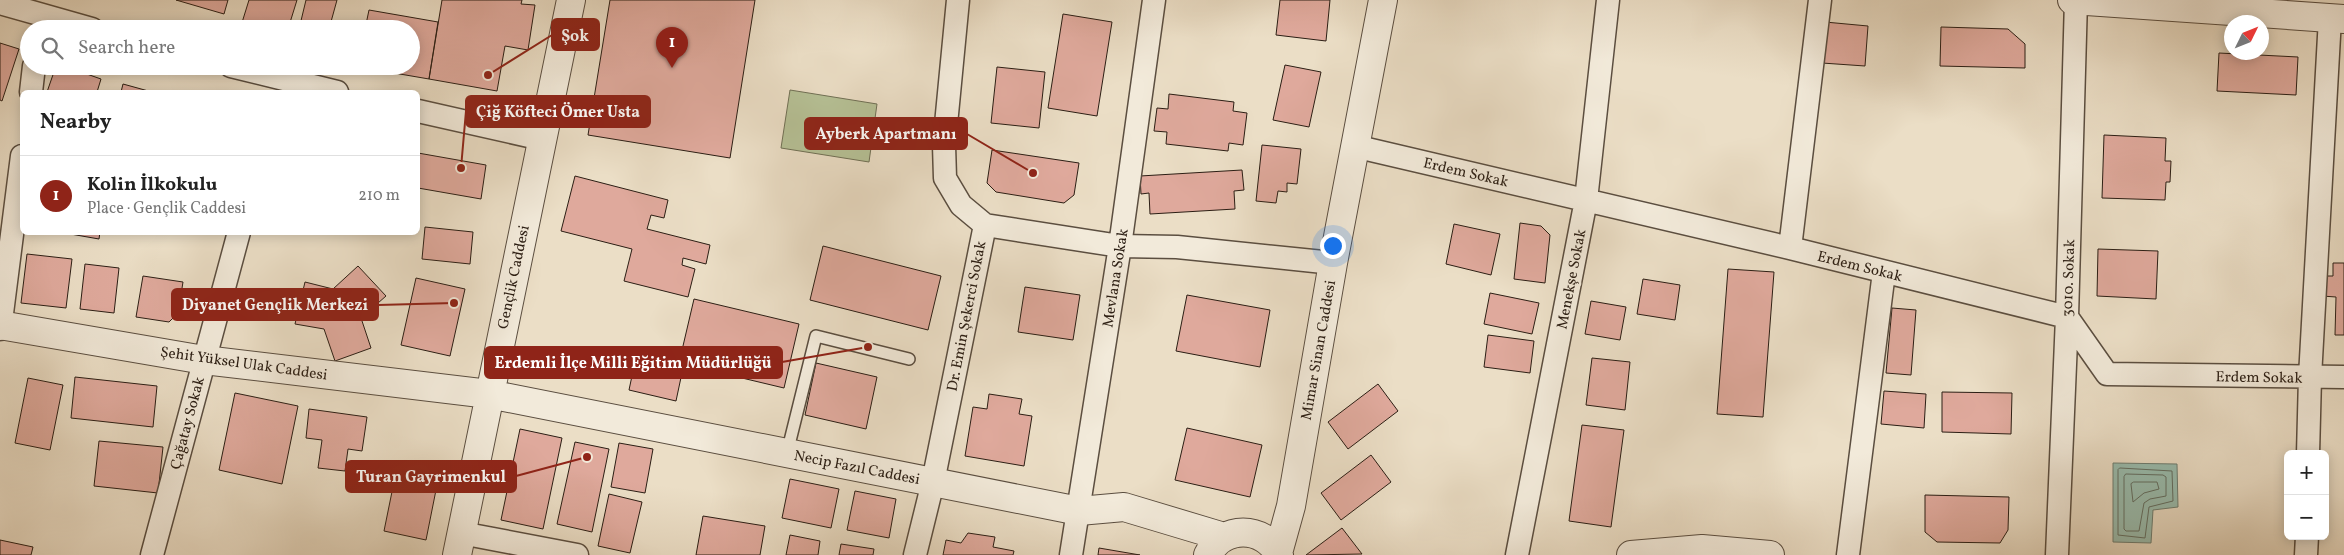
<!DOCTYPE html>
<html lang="en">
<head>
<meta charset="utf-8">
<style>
  :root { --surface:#fff; --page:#f2f2f2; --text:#222; --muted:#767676; --line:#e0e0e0; --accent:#8f2418 }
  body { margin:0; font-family:Vollkorn,serif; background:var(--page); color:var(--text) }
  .controls { position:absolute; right:15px; bottom:15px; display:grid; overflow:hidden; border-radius:8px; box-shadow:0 2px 12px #0003 }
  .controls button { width:45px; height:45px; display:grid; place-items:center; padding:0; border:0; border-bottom:1px solid var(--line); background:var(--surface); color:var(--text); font:25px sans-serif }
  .compass { position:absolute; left:2224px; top:15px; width:45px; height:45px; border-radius:50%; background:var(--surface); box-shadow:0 2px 12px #0003; rotate:47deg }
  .you { position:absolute; left:1332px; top:245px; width:18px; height:18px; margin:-12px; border:4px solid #fff; border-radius:50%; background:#1a73e8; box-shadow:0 0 0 8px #1a73e833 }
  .badge { display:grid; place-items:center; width:32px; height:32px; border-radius:50%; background:var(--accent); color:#fff; font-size:16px; font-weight:700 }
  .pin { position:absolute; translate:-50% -41px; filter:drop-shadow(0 1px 2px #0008) }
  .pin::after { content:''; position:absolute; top:26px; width:18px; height:15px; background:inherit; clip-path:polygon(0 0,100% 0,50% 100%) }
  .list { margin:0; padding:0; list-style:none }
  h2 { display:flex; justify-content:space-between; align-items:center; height:65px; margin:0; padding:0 20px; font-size:21px }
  h2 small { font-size:16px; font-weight:400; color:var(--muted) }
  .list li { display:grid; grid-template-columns:32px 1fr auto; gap:15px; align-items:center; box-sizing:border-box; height:80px; padding:0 20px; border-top:1px solid var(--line) }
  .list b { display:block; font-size:19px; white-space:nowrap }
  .list p { margin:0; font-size:16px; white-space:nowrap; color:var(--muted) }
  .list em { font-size:16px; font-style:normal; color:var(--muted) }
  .icon { flex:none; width:28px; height:28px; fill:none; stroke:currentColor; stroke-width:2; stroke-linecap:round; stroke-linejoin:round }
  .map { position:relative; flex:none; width:2344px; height:555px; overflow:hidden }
  .search { position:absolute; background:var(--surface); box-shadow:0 2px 12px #0003; left:20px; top:20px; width:400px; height:55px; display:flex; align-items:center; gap:12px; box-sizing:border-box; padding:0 18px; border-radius:28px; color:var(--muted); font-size:19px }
  .panel { position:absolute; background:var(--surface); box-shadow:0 2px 12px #0003; left:20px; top:90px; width:400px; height:145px; border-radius:8px }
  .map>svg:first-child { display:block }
  .green { fill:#b6c196; stroke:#707055 }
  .water { fill:#99bdaf; stroke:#6d7d71 }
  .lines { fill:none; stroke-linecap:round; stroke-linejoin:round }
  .shore { stroke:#626e62; stroke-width:1 }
  .building { fill:#dfa99c; stroke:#2b1e14 }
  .service-casing { stroke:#5b4e40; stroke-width:14 }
  .minor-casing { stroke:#5b4e40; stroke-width:25 }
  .tertiary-casing { stroke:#5b4e40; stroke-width:30 }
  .service { stroke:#f2eada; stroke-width:11 }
  .minor { stroke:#f2eada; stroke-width:22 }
  .tertiary { stroke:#f2eada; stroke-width:28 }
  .labels { text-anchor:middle; stroke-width:5; stroke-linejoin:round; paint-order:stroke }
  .street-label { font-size:15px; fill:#2b1e14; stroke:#f2eada }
  .leader { fill:none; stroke:#8f2418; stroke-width:2 }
  .callout-dot { fill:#8f2418; stroke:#f2eada; stroke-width:2 }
  .callout { fill:#8f2418; stroke:#8f2418; stroke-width:2 }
  .callout-label { font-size:16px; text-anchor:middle; font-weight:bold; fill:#fff }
</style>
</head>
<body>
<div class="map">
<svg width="2344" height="555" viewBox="0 0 2344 555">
  <rect width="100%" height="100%" fill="#ebdec6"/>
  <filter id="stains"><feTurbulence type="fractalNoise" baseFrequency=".004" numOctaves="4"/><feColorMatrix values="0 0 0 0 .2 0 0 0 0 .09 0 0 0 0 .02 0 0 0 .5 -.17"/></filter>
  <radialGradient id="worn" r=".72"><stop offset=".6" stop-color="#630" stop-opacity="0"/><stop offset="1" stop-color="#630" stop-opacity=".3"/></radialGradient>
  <path class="green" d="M790,90L877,104L869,162L781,148Z"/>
  <path class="water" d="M2113,463L2177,464L2178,507L2153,510L2151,543L2113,542Z"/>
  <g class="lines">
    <path class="shore" d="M2120,468L2172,471L2173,501L2149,507L2145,538L2118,535V470Z
      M2126,474L2163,475L2166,477V496L2150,499L2144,503L2139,531H2126L2124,529V477Z
      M2134,482H2157L2159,489L2144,493L2133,502L2131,484Z"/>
  </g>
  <path class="building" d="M176,0H228L224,14Z
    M249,0H297L288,29H240Z
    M306,0H337L329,29H299Z
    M442,0H522L521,4L535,5L528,50L505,46L497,91L429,79Z
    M610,0H755L730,158L588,135Z
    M1280,0H1330L1326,41L1276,35Z
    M369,10L438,22L429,79L359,67L411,66V29H365Z
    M1063,14L1112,22L1097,116L1048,108Z
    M1825,22L1868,26L1865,66L1822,63Z
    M1941,27L2008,29L2025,44V68L1940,66Z
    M0,43L19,49L2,101L0,100Z
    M2219,53L2298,57L2296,95L2217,91Z
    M1285,65L1321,72L1309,127L1273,120Z
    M56,66H64L101,79L97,92H47Z
    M997,67L1045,72L1039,128L991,123Z
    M123,84L152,92H121Z
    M1169,94L1234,102L1233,111L1247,113L1243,145L1229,143L1228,151L1166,144L1167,132L1154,131L1157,108L1168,109Z
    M2104,135L2166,138L2165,161H2171L2170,182H2166L2165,200L2102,198Z
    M1262,145L1301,149L1297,184L1287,183V192L1278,191L1276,203L1256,201Z
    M992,150L1079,163L1074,195L1064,203L996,192L987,183Z
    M418,153L486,165L481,199L418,188Z
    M1242,170L1244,190L1234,191L1235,209L1150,214L1149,193L1141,194L1140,176Z
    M575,176L668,200L664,218L651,215L647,229L710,245L706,264L683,258L682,265L695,269L688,297L624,281L632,249L561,231Z
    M1520,223L1541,226L1550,235L1545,283L1514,279Z
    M1454,224L1500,234L1491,275L1446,264Z
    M425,227L473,232L470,264L422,259Z
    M59,232H100L99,239Z
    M823,246L941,276L928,330L810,300Z
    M2098,249L2158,251L2156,299L2097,296Z
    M27,254L72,259L66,308L21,303Z
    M2333,263H2344V335H2335L2336,297L2322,296V276H2333Z
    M85,264L119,268L114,313L80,309Z
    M358,266L386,296L361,318L371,348L335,361L324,329L295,324L305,282L333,289Z
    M1728,269L1774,272L1763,417L1717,414Z
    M143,276L183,282L178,313L169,322L136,317Z
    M416,278L465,289L450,356L401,345Z
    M1643,279L1680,285L1675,320L1637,314Z
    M1025,287L1080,295L1073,340L1018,332Z
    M1490,293L1539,303L1532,334L1484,324Z
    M1187,295L1270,310L1260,367L1176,351Z
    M694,299L799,324L784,388L679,363Z
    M1591,301L1626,307L1620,340L1585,334Z
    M1892,308L1916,310L1911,375L1886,373Z
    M1488,335L1534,341L1530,373L1484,367Z
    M636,357L683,368L676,401L629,390Z
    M1592,358L1630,362L1625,410L1586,405Z
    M816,363L877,377L866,429L805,415Z
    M75,377L157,386L153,427L71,418Z
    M28,378L63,385L50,450L15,443Z
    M1378,384L1398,411L1348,449L1328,422Z
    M1884,391L1926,394L1924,428L1881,424Z
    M1942,392L2012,393L2011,434L1942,432Z
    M235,393L298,406L282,484L219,470Z
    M989,394L1022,399L1019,414L1032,416L1024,466L965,456L973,407L987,409Z
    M309,409L367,417L362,451L348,449L345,471L318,468L322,440L306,438Z
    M1582,425L1624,430L1611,527L1569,521Z
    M1187,428L1262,445L1250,497L1175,480Z
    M520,429L562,438L543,529L501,520Z
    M99,441L163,447L158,493L94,486Z
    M575,442L609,449L592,532L557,524Z
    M619,443L653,449L645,493L611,487Z
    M1371,455L1391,482L1341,520L1321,493Z
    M395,477L437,485L426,540L384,531Z
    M790,479L839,489L831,528L782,518Z
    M855,491L896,499L889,538L847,530Z
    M609,494L642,502L630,553L598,546Z
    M1925,495L2009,497L2008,530L2000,543L1937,542L1925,532Z
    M703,516L765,526L760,555H696Z
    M1342,528L1362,554L1306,555Z
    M968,533L995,537L993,547L1014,551L1013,555H943L946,540L961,543Z
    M790,535L820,541L818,555H786Z
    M0,540L33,547L31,555H0Z
    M841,544L874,549L873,555H839Z
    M1099,548L1140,555H1098Z"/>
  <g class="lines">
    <defs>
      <path id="service" d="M787,453L816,336L909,359"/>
      <path id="minor" d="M0,3L92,29
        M231,66L337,92
        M31,92L34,66
        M418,111L542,139
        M1354,146L1790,248L2067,317L2107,374L2344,377
        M985,225L1120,246L1177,247L1333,263
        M1790,248L1820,0
        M0,329L22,156
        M2308,454L2310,377L2330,18
        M461,533L577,555
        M152,555L239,232
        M915,555L933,482L985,225L961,205L945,178L944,145L958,0
        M1071,555L1120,246L1154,0
        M1517,555L1586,200L1608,0
        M1848,555L1884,272
        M2057,555L2067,317L2076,0
        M2306,555L2307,536"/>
      <path id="tertiary" d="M2072,0L2344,19
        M0,325L204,360L489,394L1079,511L1124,507L1224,537
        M1278,553L1291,506L1333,263L1383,0
        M457,555L571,0
        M1208,555C1222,525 1264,525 1279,555
        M1631,555L1702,549L1770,555"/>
    </defs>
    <use href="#service" class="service-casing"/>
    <use href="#minor" class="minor-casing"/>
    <use href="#tertiary" class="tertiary-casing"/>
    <use href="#service" class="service"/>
    <use href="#minor" class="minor"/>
    <use href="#tertiary" class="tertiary"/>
  </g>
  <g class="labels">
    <g class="street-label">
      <text transform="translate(1466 172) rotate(13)" y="5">Erdem Sokak</text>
      <text transform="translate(1860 266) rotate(14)" y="5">Erdem Sokak</text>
      <text transform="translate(513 277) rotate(-78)" y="5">Gençlik Caddesi</text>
      <text transform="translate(1115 278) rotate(-81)" y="5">Mevlana Sokak</text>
      <text transform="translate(2068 278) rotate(-88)" y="5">3010. Sokak</text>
      <text transform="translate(1571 279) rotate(-79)" y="5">Menekşe Sokak</text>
      <text transform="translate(966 316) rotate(-79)" y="5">Dr. Emin Şekerci Sokak</text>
      <text transform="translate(1318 350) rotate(-80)" y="5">Mimar Sinan Caddesi</text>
      <text transform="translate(244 363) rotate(8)" y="5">Şehit Yüksel Ulak Caddesi</text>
      <text transform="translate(2259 377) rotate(1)" y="5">Erdem Sokak</text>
      <text transform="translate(187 423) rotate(-75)" y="5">Çağatay Sokak</text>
      <text transform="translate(857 467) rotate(11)" y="5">Necip Fazıl Caddesi</text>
    </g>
  </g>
  <path class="leader" d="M488 75L552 35M461 168L466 111M1033 173L967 134M454 303L378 305M868 347L782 362M587 457L516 476"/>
  <g class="callout-dot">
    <circle cx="488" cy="75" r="5"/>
    <circle cx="461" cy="168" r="5"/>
    <circle cx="1033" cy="173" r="5"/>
    <circle cx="454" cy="303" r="5"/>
    <circle cx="868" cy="347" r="5"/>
    <circle cx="587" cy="457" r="5"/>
  </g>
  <g class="callout">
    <rect x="552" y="19" width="47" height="31" rx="5"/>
    <rect x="466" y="96" width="184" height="31" rx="5"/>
    <rect x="805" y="118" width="162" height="31" rx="5"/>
    <rect x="172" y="289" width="206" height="31" rx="5"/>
    <rect x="485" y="347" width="297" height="31" rx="5"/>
    <rect x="346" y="461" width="170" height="31" rx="5"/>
  </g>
  <g class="callout-label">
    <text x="575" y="41">Şok</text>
    <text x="558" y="117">Çiğ Köfteci Ömer Usta</text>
    <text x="886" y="139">Ayberk Apartmanı</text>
    <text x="275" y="310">Diyanet Gençlik Merkezi</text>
    <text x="633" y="368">Erdemli İlçe Milli Eğitim Müdürlüğü</text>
    <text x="431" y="482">Turan Gayrimenkul</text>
  </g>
  <rect width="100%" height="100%" filter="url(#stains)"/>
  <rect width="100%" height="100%" fill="url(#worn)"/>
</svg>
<div class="controls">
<button>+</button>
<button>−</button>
</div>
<svg class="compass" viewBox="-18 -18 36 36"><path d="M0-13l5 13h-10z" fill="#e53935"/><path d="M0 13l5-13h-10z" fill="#767676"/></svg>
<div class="you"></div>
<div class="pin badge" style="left:672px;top:68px">1</div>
<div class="search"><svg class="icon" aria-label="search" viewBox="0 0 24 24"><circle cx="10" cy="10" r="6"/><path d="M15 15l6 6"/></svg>Search here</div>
<section class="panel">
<h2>Nearby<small></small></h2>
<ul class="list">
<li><span class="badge">1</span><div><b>Kolin İlkokulu</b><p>Place · Gençlik Caddesi</p></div><em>210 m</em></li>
</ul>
</section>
</div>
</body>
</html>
